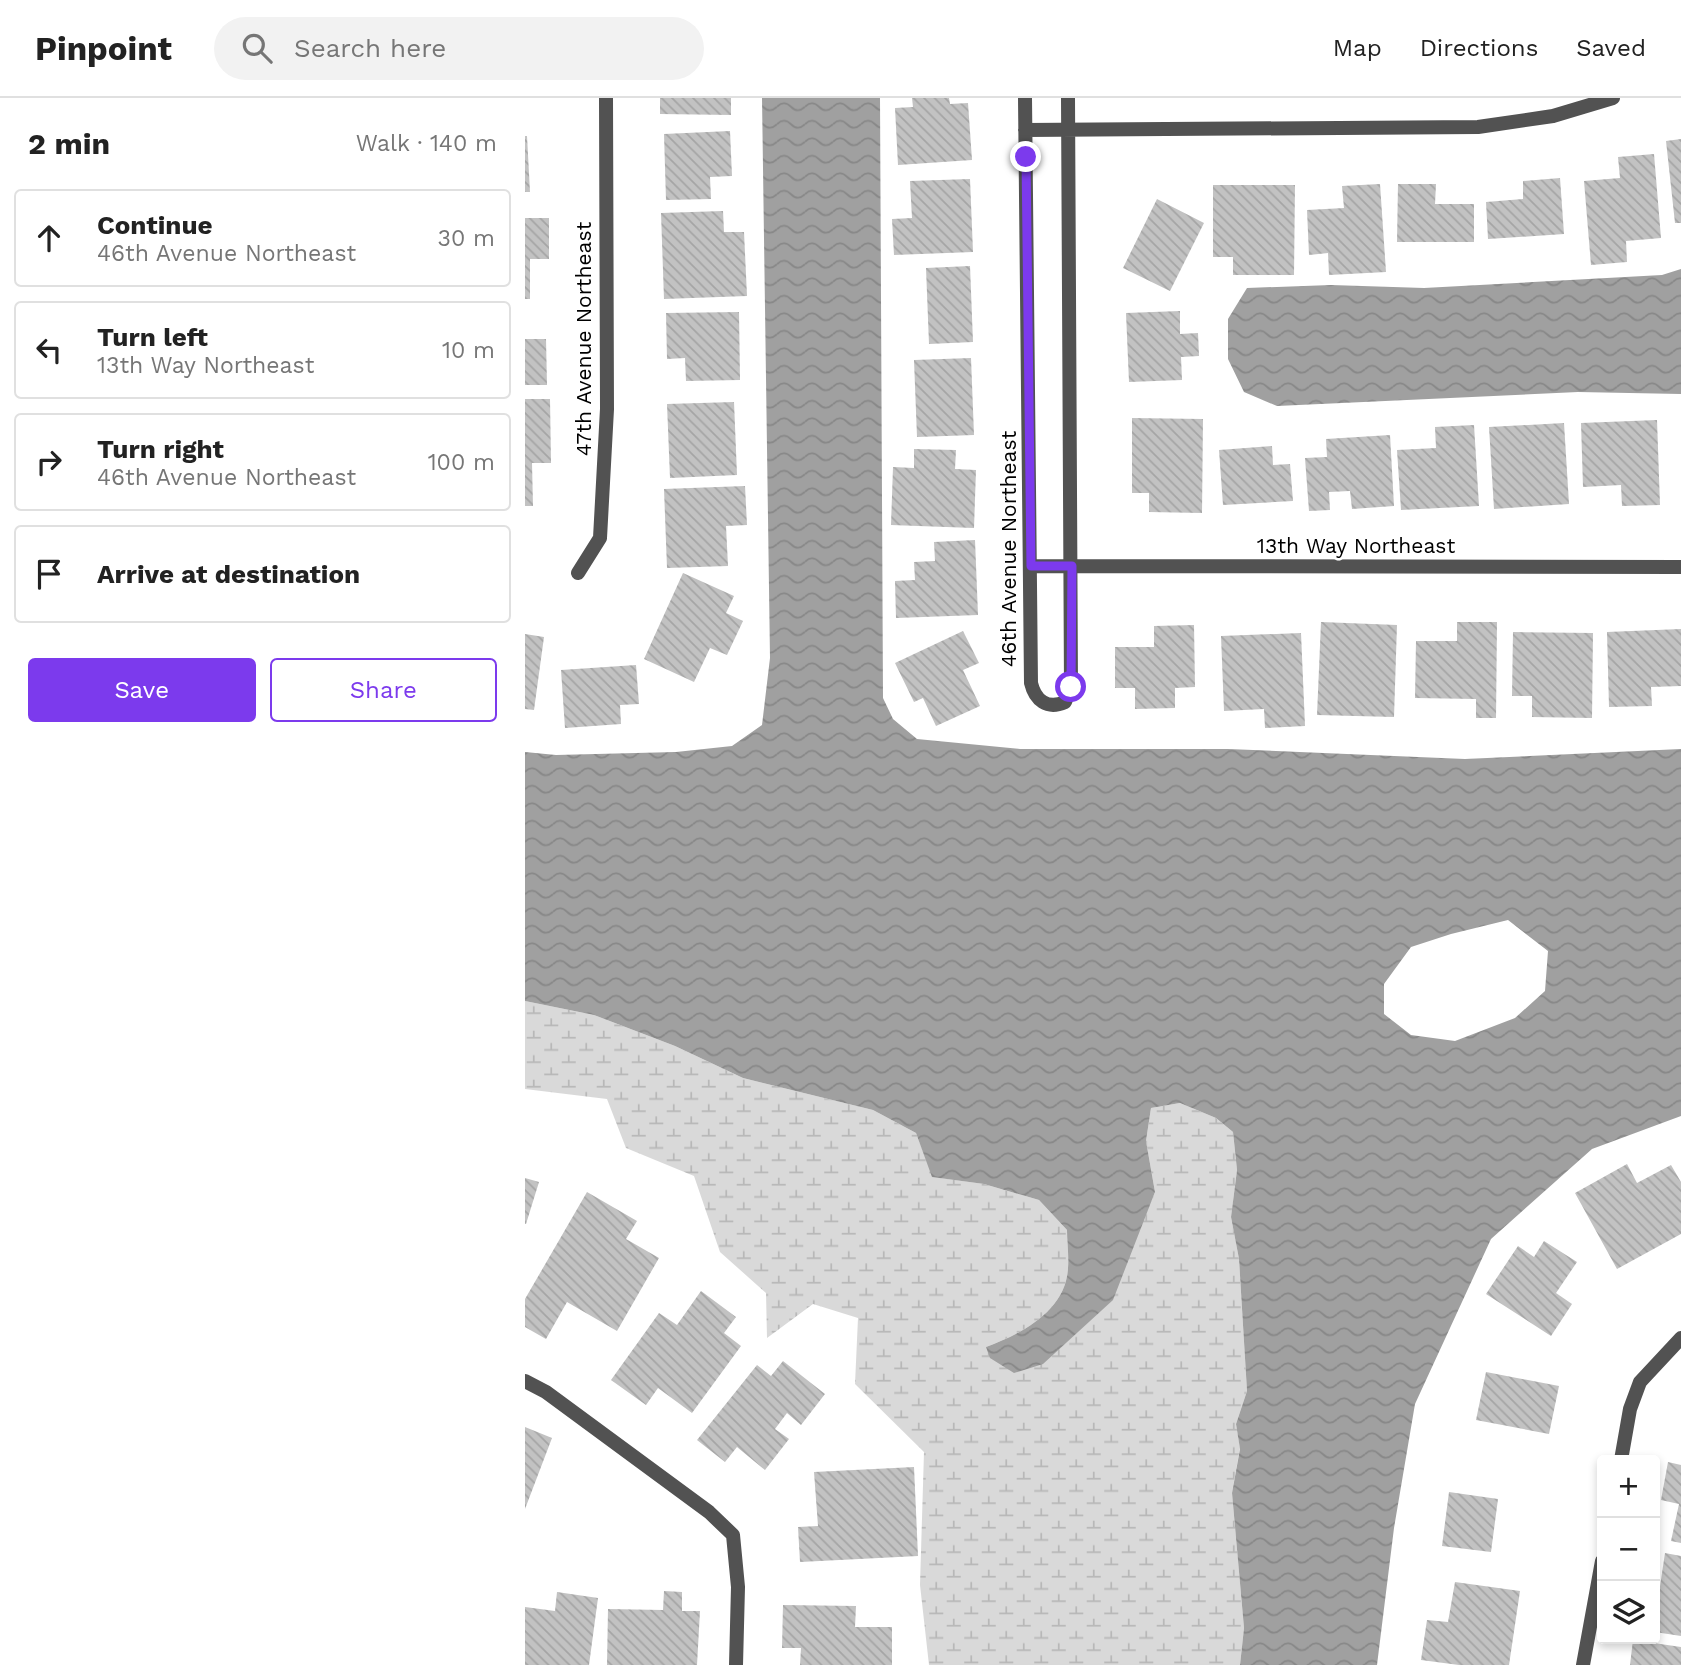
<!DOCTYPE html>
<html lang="en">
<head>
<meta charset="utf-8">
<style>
  :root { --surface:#fff; --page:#f2f2f2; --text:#222; --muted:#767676; --line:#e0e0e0; --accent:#7c3aed }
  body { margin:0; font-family:"Work Sans",sans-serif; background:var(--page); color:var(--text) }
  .controls { position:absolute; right:21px; bottom:21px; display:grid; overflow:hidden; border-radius:7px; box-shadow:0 4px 10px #0003 }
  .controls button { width:63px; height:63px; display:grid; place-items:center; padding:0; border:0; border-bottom:2px solid var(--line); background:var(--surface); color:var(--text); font:35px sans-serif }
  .stop { position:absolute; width:21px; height:21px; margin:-16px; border:5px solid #7c3aed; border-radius:50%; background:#fff }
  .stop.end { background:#7c3aed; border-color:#fff; box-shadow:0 2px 7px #0008 }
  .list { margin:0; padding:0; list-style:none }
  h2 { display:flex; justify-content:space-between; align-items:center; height:91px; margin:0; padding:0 28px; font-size:30px }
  h2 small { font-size:23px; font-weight:400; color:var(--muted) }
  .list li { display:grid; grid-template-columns:46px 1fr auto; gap:21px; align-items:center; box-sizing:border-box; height:98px; margin:0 14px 14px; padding:0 14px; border:2px solid var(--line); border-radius:7px }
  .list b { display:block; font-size:26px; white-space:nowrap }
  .list p { margin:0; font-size:23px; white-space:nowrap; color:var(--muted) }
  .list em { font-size:23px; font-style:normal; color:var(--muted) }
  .actions { display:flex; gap:14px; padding:21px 28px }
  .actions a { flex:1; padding:16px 0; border:2px solid var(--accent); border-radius:7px; text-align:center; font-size:24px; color:var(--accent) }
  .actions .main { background:var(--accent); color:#fff }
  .icon { flex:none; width:38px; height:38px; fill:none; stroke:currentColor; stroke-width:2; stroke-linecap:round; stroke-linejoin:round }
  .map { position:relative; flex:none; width:1156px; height:1567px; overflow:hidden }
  header { display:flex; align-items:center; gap:42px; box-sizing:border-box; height:98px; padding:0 35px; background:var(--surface); border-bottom:2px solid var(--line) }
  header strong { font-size:33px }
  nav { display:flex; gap:38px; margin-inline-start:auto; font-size:24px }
  .search { width:490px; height:63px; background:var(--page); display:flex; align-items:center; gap:18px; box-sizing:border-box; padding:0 24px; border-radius:38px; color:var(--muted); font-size:26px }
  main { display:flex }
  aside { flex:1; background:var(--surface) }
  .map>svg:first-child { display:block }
  .wetland { fill:url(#wetland-marsh) }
  .water { fill:url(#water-waves); fill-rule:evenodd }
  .building { fill:url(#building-back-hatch) }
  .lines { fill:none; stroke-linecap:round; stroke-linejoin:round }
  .minor { stroke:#525252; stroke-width:14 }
  .route { stroke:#7c3aed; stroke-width:9 }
  .labels { text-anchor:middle; stroke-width:5; stroke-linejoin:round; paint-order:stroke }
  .street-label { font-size:21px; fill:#000; stroke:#fff }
</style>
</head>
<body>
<header>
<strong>Pinpoint</strong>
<div class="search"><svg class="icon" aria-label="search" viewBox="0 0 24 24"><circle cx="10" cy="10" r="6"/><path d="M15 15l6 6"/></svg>Search here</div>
<nav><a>Map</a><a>Directions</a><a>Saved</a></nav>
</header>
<main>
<aside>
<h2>2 min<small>Walk · 140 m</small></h2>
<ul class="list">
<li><svg class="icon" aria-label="ahead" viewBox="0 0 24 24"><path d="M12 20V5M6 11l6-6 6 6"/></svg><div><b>Continue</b><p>46th Avenue Northeast</p></div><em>30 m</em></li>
<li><svg class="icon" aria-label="left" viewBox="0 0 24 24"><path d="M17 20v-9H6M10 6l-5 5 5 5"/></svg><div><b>Turn left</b><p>13th Way Northeast</p></div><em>10 m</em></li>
<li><svg class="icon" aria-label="right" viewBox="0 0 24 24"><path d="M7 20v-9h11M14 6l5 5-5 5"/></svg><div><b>Turn right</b><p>46th Avenue Northeast</p></div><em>100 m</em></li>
<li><svg class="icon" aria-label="arrive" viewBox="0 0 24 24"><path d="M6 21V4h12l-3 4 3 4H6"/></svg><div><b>Arrive at destination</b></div></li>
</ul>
<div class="actions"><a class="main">Save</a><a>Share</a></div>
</aside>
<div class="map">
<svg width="1156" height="1567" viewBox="0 0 1156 1567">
  <defs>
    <pattern id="wetland-marsh" width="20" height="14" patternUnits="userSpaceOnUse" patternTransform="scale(1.75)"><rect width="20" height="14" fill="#d9d9d9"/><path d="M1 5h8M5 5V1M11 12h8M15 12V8" fill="none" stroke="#b8b8b8"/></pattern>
    <pattern id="water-waves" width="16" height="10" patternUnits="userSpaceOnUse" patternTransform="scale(1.75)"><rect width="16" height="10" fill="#a0a0a0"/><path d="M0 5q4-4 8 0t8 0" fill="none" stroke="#888"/></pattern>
    <pattern id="building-back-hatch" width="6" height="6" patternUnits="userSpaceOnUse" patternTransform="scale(1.75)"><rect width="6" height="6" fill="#c2c2c2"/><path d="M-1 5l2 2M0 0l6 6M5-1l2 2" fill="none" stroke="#a5a5a5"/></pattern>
  </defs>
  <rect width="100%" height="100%" fill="#fff"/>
  <path class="wetland" d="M0,903L69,917L150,948L218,980L348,1012L391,1035L408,1079L459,1086L514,1102L542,1132C542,1144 544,1158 543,1170C541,1213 496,1236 461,1249L489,1274L612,1136L630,1094L621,1043L626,1010L655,1005L691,1020L708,1034L712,1072L706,1119L714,1161L722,1293L711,1326L715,1350L707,1395L719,1530L715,1567H404L395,1487L399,1354L330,1286L333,1220L288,1206L242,1240L241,1195L195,1154L169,1078L101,1050L82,1001L0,991Z"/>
  <path class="water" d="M237,0H355L358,600L368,621L392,641L495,651H703L940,661L1156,651V1018L1067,1051L966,1141L890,1306L869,1430L852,1567H715L719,1530L707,1395L715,1351L711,1326L722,1293L714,1161L706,1119L712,1072L708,1034L691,1020L655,1005L626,1010L621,1043L630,1094L588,1202L518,1266L489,1275L465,1260L461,1249C496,1236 541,1213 543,1170C544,1158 542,1144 542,1132L514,1102L459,1086L407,1079L391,1035L348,1012L218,980L150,948L69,917L0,903V654L31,657L151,654L207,648L237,627L245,560ZM983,822L1023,853L1020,893L990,920L930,943L886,937L859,916V886L886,849L926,836Z
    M1156,171V296L1053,294L752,308L719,294L703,261V221L722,190L806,187L899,190L1137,177Z"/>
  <path class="building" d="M135,0H206V17L135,16Z
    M387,0H424L425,6L443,5L447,62L373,67L370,10L388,9Z
    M205,33L207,78L185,79L186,101L141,102L139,36Z
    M0,38H2L5,94H0Z
    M1156,41V125H1150L1141,43Z
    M1129,56L1136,140L1101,143L1102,164L1066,167L1059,83L1095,80L1093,59Z
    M1035,80L1039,136L963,141L961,104L998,101V83Z
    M445,81L448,154L369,157L367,121L387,120L385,83Z
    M855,86L861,174L804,177L803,155L784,157L782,112L819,110L817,88Z
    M873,86H911L910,106H949V144H872Z
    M688,87H770L769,177H708V159H688Z
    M632,101L679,125L645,193L598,170Z
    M198,113L199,134H219L222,198L139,201L136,115Z
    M0,120H24V161H5V201H0Z
    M445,168L448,244L404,246L401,170Z
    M655,213V236L673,235L674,258L656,259L657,282L604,284L601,215Z
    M214,214L215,282L161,283L160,260L142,261L141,215Z
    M0,241H21L22,287H0Z
    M446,260L449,337L392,339L389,262Z
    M0,301H25L26,365H7L8,408H0Z
    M209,304L212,377L145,380L142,306Z
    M607,320L678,321L677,415L624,414V395H607Z
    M1132,322L1135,407L1097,408L1096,387L1058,389L1056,325Z
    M1039,325L1044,406L969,411L964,329Z
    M949,327L954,408L876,412L872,352L911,350L910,329Z
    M865,337L869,408L827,411L825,393L804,394L805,412L784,413L780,360L802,359L801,341Z
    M747,348L748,367L765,366L768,403L698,407L694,352Z
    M389,351L431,352L430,371L451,372L449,430L366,427L368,369L389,370Z
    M220,388L222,427L201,428L203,468L142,470L139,391Z
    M450,442L453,517L371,520L370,483L390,482L389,464L410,463L409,444Z
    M158,475L209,498L201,515L218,523L202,557L185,550L169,584L119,561Z
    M796,524L872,527L869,619L792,617Z
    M932,524H972L971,620H951V601L890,600L891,543H932Z
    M669,527L670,589L650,590V610L610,611V590H590V549H629V528Z
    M1156,531V588L1126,589L1127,608L1084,609L1082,534Z
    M438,533L454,565L438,572L455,608L411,628L398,600L389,604L370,565Z
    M988,534L1068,535L1067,620L1007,619V598H987Z
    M776,535L780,628L740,630L739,611L699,613L696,538Z
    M0,536L19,539L9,612L0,611Z
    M111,567L114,606L95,607L96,626L40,630L36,572Z
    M1102,1066L1112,1085L1146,1067L1156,1084V1136L1092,1171L1050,1095Z
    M0,1080L14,1084L1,1126H0Z
    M62,1094L112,1123L101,1141L134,1160L92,1233L42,1204L21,1241L0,1229V1201Z
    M1019,1143L1052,1164L1031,1195L1047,1206L1026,1238L961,1196L993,1148L1009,1159Z
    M176,1193L211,1219L199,1235L216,1248L167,1315L133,1290L121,1307L86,1282L134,1215L152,1227Z
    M258,1263L300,1296L276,1327L262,1315L250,1331L264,1341L240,1372L212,1349L200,1364L172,1342L232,1267L246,1278Z
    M961,1274L1034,1288L1024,1336L951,1322Z
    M0,1329L27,1340L0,1411Z
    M1143,1364L1156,1367V1445L1146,1443L1154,1406L1136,1402Z
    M389,1369L393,1458L275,1464L273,1429L293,1428L289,1374Z
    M924,1394L973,1401L966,1454L917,1448Z
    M1140,1455L1156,1458V1538L1130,1534V1494L1134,1495Z
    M930,1484L995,1493L984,1567H934L896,1562L902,1522L923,1524Z
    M139,1493L157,1494V1513H175L172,1567H82L83,1511L138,1512Z
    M32,1494L73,1500L64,1567H0V1509L30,1513Z
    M258,1507L331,1508L330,1529H367V1567H275L276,1550H257Z
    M1108,1542L1156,1549V1567H1105Z"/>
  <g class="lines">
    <path class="minor" d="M500,0L506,585C510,602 522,612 540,604L546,589L543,0
      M500,32L953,29L1028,18L1088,0
      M506,468L1156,469
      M53,475L75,440L82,311L81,0
      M0,1283L21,1294L184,1414L208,1437L213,1489L211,1567
      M1096,1362L1105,1311L1115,1284L1156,1240
      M1058,1567L1077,1463"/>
  </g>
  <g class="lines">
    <path class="route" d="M501,59L506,468H547L546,589"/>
  </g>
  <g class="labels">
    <g class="street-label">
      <text transform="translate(59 241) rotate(-90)" y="7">47th Avenue Northeast</text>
      <text x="831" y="455">13th Way Northeast</text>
      <text transform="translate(484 451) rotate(-90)" y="7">46th Avenue Northeast</text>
    </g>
  </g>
</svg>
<div class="controls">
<button>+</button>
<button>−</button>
<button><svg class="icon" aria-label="layers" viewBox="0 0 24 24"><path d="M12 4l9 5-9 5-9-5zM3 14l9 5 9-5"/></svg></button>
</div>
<div class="stop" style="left:546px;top:589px"></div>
<div class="stop end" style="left:501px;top:59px"></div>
</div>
</main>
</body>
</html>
